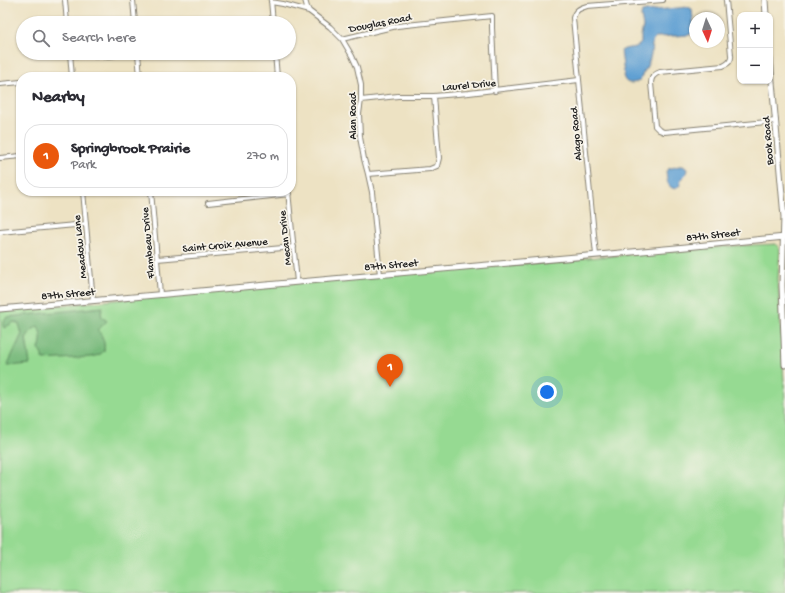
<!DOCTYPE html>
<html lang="en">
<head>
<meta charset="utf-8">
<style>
  :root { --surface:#fff; --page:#f2f2f3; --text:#2b2b33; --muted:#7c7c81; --line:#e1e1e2; --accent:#ea580c }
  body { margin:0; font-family:"Gochi Hand",sans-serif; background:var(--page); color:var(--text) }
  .controls { position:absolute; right:12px; top:12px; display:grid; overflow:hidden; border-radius:8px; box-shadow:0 1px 3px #0004 }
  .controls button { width:36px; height:36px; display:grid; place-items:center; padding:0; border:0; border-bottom:1px solid var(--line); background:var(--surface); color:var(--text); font:20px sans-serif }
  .compass { position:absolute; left:689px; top:12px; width:36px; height:36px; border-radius:50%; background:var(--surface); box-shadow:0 1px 3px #0004; rotate:176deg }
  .you { position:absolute; left:547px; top:392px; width:14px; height:14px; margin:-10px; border:3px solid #fff; border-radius:50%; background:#1a73e8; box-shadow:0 0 0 6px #1a73e833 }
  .badge { display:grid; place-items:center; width:26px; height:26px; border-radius:50%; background:var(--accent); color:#fff; font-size:13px; font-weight:700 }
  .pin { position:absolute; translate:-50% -33px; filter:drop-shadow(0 1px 2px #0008) }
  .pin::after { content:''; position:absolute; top:21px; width:14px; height:12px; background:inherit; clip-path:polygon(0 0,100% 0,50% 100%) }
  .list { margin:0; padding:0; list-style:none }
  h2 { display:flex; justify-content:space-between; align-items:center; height:52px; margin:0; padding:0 16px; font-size:17px }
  h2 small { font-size:13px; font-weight:400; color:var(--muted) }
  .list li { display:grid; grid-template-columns:26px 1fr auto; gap:12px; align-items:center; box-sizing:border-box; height:64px; margin:0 8px 8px; padding:0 8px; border:1px solid var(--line); border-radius:16px }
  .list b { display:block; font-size:15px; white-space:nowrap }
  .list p { margin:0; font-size:13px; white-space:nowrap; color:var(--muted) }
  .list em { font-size:13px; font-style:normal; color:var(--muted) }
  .icon { flex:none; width:22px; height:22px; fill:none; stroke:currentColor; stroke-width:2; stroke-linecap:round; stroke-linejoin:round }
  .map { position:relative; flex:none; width:785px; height:593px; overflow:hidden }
  .search { position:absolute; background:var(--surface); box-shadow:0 1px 3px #0004; left:16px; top:16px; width:280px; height:44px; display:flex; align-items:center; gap:10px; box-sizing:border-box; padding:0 14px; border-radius:22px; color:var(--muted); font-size:15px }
  .panel { position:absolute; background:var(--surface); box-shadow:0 1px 3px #0004; left:16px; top:72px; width:280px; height:124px; border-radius:16px }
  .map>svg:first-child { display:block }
  .green { fill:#96da92; stroke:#597b57 }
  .forest { fill:#78ba7c; stroke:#4a6b4c }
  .water { fill:#61a0d3; stroke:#3e5e78 }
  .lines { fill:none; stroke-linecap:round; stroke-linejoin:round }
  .minor-casing { stroke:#847f70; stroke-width:6 }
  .tertiary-casing { stroke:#847f70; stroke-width:7 }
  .minor { stroke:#fff; stroke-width:4 }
  .tertiary { stroke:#fff; stroke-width:5 }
  .labels { text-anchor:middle; stroke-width:3.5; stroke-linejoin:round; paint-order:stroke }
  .street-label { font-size:11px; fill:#1c1c1c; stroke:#f7f3e8 }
</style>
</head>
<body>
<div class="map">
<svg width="785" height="593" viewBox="0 0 785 593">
  <rect width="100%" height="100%" fill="#f7f3e8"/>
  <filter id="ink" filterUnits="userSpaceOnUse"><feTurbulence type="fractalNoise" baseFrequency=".025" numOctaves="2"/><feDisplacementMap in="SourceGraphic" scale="8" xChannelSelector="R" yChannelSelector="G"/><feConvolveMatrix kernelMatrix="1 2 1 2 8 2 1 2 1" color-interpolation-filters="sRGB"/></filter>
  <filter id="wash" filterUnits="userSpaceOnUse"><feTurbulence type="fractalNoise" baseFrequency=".012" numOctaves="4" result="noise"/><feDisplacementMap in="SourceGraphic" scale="16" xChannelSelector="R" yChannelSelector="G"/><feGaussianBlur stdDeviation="0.9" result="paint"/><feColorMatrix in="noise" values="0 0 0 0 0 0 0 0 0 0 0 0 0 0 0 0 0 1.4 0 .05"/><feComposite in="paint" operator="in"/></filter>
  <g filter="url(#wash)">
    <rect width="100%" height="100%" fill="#ede2c3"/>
    <path class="green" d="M776,244L779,248L780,250L778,279L785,399V593H0V311L324,280L731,246Z"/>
    <path class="forest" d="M103,307L101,313L102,317L107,321L98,330C103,337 105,342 104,351L99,355L91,357L44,360L39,349C42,340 42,335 38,326L31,331L26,338L30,364L7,366L22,334L19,324L14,322L4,328C1,323 4,320 7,317Z"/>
    <path class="water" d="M688,7L692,9L694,29L693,33L689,35L658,37L654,39C651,44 652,49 651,54C650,61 647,66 644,72C639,79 642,82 631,83C626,83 624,80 623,75L624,74L621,51C627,46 636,50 641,43V35L643,27L641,16L642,12L646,11Z
      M679,166H683L686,168L687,169L686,174L681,179L680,185L676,189C666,188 667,178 666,171L668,169Z"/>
  </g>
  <g filter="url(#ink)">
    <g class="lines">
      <defs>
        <path id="minor" d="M65,0L67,23
          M133,0L135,23
          M271,0L273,23
          M305,0L307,7L309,11L330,27L342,39L352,56L357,67L361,85V100L359,114L360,137L364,159L368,174L372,192L380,275
          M726,0L731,55C732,61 728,64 723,66L660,72C654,74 651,77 651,83L655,126L659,130L664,132L776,121
          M271,2L283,4L309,11
          M342,39L397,26L492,16V28L495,91
          M70,53L72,77
          M138,53L140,77
          M275,53L277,77
          M70,55L110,56L127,53
          M0,84L21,82
          M361,100L398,96H434L469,93L579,80
          M0,158L21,156
          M368,174L430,169L437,166L439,158L434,96
          M83,191L93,301
          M151,191L160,294
          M288,191L297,282
          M208,203L289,194
          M0,232L86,224
          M596,255L573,18C575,10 580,8 587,6L663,0
          M157,259L294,247"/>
        <path id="tertiary" d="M765,0L766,15
          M770,59L784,217L782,285L785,365
          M0,309L676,248L785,237"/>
      </defs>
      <use href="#minor" class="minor-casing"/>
      <use href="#tertiary" class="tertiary-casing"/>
      <use href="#minor" class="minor"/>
      <use href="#tertiary" class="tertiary"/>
    </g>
  </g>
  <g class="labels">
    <g class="street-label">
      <text transform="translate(380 22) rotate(-11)" y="4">Douglas Road</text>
      <text transform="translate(469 84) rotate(-5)" y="4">Laurel Drive</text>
      <text transform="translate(352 116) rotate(-90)" y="4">Alan Road</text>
      <text transform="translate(575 134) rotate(-95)" y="4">Alago Road</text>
      <text transform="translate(767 141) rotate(-95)" y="4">Book Road</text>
      <text transform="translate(713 234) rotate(-6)" y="4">87th Street</text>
      <text transform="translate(284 238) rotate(-96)" y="4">Mecan Drive</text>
      <text transform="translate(147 243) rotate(-95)" y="4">Flambeau Drive</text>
      <text transform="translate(225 244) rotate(-5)" y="4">Saint Croix Avenue</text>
      <text transform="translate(79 247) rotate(-96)" y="4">Meadow Lane</text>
      <text transform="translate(391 264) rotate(-5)" y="4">87th Street</text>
      <text transform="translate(68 293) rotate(-5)" y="4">87th Street</text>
    </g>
  </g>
</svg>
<div class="controls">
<button>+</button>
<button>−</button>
</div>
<svg class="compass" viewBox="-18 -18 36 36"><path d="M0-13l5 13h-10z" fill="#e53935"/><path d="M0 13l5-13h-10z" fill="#7c7c81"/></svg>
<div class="you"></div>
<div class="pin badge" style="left:390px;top:387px">1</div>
<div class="search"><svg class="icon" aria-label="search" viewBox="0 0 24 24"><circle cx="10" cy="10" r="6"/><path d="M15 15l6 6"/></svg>Search here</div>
<section class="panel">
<h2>Nearby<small></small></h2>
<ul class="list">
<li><span class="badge">1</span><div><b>Springbrook Prairie</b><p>Park</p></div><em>270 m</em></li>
</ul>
</section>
</div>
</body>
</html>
